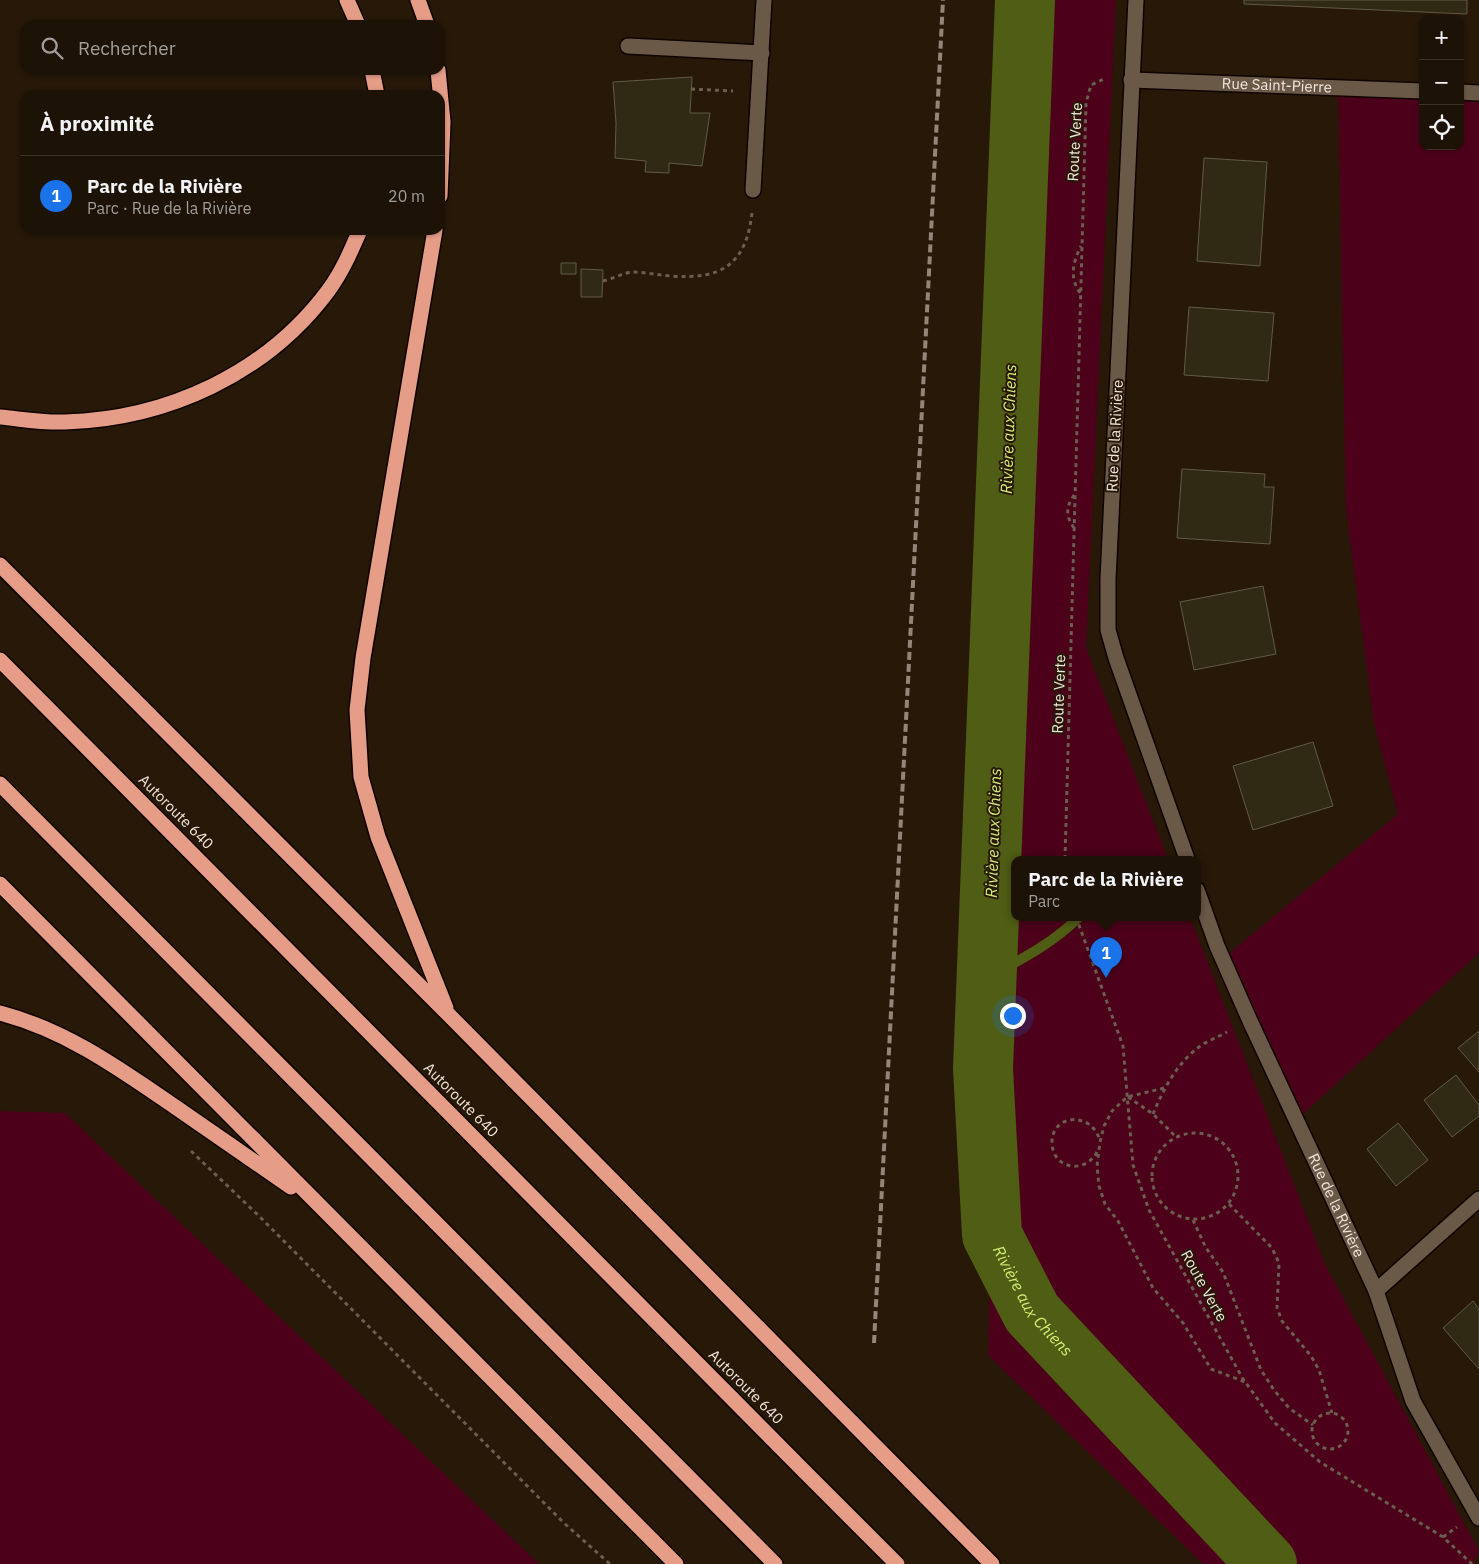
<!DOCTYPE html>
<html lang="fr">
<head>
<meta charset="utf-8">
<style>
  :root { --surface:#1d1206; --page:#251b10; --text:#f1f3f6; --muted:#a09e9b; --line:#3b3228; --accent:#1a73e8 }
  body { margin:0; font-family:"IBM Plex Sans",sans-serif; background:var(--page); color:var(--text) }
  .controls { position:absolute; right:15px; top:15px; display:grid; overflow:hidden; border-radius:10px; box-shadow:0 1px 4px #0004 }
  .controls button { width:45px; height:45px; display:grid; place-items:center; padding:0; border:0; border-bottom:1px solid var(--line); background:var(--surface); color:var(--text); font:25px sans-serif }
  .you { position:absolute; left:1012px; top:1015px; width:18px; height:18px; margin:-12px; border:4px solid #fff; border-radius:50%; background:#1a73e8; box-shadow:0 0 0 8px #1a73e833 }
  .badge { display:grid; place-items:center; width:32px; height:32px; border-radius:50%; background:var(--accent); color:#fff; font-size:16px; font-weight:700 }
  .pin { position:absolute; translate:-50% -41px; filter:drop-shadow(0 1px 2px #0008) }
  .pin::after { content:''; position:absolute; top:26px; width:18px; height:15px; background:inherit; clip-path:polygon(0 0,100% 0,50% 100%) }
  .popup { position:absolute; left:1011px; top:856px; width:190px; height:65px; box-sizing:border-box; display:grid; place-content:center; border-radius:10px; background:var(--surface); filter:drop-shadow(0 1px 4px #0005); font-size:16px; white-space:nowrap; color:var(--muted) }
  .popup b { font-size:19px; color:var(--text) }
  .popup::after { content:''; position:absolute; left:50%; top:100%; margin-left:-10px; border:10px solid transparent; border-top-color:var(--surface) }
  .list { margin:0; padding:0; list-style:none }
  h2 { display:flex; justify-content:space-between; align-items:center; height:65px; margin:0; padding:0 20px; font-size:21px }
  h2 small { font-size:16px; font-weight:400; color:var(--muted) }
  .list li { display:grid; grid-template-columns:32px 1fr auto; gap:15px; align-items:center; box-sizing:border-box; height:80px; padding:0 20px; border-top:1px solid var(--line) }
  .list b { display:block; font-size:19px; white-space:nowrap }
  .list p { margin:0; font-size:16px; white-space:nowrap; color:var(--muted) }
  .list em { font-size:16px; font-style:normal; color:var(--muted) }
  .icon { flex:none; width:28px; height:28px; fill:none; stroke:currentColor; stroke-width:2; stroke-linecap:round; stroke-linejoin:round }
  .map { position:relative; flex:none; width:1479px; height:1564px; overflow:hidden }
  .search { position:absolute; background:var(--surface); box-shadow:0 1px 4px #0004; left:20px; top:20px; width:425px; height:55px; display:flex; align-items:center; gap:12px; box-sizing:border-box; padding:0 18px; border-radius:15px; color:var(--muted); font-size:19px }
  .panel { position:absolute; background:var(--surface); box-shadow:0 1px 4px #0004; left:20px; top:90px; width:425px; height:145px; border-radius:15px }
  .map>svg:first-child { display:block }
  .green { fill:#4c001a }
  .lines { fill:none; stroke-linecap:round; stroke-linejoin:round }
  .stream { stroke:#505d14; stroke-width:10 }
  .river { stroke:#505d14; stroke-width:60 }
  .building { fill:#302914; stroke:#615a44 }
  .minor-casing { stroke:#0f0400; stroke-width:18 }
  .highway-casing { stroke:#0f0400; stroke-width:18 }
  .path { stroke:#6b5d4f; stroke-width:3; stroke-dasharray:4 4; stroke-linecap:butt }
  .minor { stroke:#6b5948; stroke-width:15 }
  .highway { stroke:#e69d88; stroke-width:15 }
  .rail { stroke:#938679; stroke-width:4; stroke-dasharray:8 4; stroke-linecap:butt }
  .highway-bridge-casing { stroke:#0f0400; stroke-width:18; stroke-linecap:butt }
  .highway-bridge { stroke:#e69d88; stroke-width:15 }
  .labels { text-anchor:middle; stroke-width:4; stroke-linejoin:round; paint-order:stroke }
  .street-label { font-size:15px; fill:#f0e5dc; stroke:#271808 }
  .water-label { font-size:16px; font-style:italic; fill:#d4ee74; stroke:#271808 }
</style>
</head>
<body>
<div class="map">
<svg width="1479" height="1564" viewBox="0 0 1479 1564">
  <rect width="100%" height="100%" fill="#271808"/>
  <path class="green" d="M1024,0H1116L1086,648L1168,859H1015V917H1190L1325,1264L1479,1551L1473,1564H1203L988,1355Z
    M1338,88L1423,91V146H1460V92L1479,93V953L1290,1126L1215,965L1398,814L1374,724L1346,509Z
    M0,1111L65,1113L539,1564H0Z"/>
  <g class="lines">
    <path class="stream" d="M987,978C1020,960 1052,944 1079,917"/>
    <path class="river" id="s1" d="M1025,0L983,1069L992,1235L1032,1313L1267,1564"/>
  </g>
  <path class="building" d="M1244,0H1467V14L1244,4Z
    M692,77L690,113H710L702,166L669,163V173L645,172L646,161L615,158L616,123L613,82Z
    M1204,158L1267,162L1260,266L1197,261Z
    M561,263H576V274H561Z
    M581,269L603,270L602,297H581Z
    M1189,307L1274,313L1268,381L1184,375Z
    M1182,469L1265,474L1264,487H1274L1270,544L1177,538Z
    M1263,586L1276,654L1194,670L1180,602Z
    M1313,742L1333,806L1253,830L1233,766Z
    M1479,1031V1072L1458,1048Z
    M1456,1075L1479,1105V1116L1452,1137L1424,1100Z
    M1398,1123L1428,1160L1396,1186L1367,1149Z
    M1473,1301L1479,1309V1369L1443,1328Z"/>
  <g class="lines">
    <defs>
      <g id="minor">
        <path d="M1136,0L1108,579V630L1116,658L1187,859"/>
        <path d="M628,46L762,53"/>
        <path id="s2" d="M1131,80L1423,91"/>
        <path d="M1460,92L1479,93"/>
        <path d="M753,190L764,0"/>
        <path id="s3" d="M1197,890L1217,946L1250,1021L1376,1291L1413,1401L1479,1518"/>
        <path d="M1376,1291L1479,1199"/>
      </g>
      <path id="highway" d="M347,0L358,25
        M418,0L427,25
        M372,70L377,95
        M438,70L443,122L440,196
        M435,230L363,658L357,710L361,777L378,837L446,1008
        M0,417C21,419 43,423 65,422C167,419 266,374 328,291C342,272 351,251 360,230
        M0,565L448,1014L810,1380
        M0,660L805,1472
        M0,784L775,1564
        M0,884L676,1564
        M0,1013C65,1030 117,1067 171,1104C211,1132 251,1159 291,1187
        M910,1481L992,1564"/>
    </defs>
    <use href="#minor" class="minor-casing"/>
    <use href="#highway" class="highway-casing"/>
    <path class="path" d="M691,89L733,91
      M603,281C612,279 623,273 632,272C645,272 658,275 671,276C721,280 746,265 752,213
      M1080,293C1069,277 1073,262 1081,246
      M1074,528C1065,515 1066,506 1075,494
      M1065,859L1086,103L1091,85L1106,78
      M1076,917L1123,1046L1133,1165L1149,1210L1243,1379L1275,1423L1320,1462L1443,1537L1472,1564
      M1164,1088L1127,1097L1112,1111L1104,1126L1100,1142L1097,1166L1099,1186L1105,1204L1118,1221L1153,1288L1183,1323L1211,1369L1245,1382
      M1128,1097L1153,1114L1176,1137
      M1153,1114C1163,1090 1177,1063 1199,1047C1207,1041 1218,1037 1227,1032
      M1152 1176a43 43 0 1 1 86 0a43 43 0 1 1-86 0Z
      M191,1151L259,1216L565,1524L610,1564
      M1097,1152C1085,1175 1051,1169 1052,1141C1053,1114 1092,1111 1100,1141
      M1229,1204L1272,1248L1279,1263L1277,1308L1282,1321L1311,1356L1319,1370L1332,1413
      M1193,1220L1206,1248L1223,1272L1261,1370L1274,1390L1289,1408L1313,1425
      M1312 1431a18 18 0 1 1 36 0a18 18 0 1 1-36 0Z
      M1443,1537L1457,1527"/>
    <use href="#minor" class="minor"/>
    <use href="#highway" class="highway"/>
    <path class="rail" d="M874,1343L943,0"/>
    <defs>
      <path id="highway-bridge" d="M810,1380L910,1481
        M805,1472L897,1564"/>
    </defs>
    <use href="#highway-bridge" class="highway-bridge-casing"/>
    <use href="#highway-bridge" class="highway-bridge"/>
  </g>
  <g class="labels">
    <g class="street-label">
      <text dy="5" stroke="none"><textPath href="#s2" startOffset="146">Rue Saint-Pierre</textPath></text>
      <text transform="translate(1075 142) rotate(-87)" y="5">Route Verte</text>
      <text transform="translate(1115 436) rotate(-87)" y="5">Rue de la Rivière</text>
      <text transform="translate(1059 694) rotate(-88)" y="5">Route Verte</text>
      <text transform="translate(176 812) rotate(45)" y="5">Autoroute 640</text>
      <text transform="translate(461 1100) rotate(45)" y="5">Autoroute 640</text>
      <text dy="5" stroke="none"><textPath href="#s3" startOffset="345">Rue de la Rivière</textPath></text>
      <text transform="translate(1204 1286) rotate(61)" y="5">Route Verte</text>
      <text transform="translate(746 1387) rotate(45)" y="5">Autoroute 640</text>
    </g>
    <g class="water-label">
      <text transform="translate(1008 429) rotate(-88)" y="6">Rivière aux Chiens</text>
      <text transform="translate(993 833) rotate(-88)" y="6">Rivière aux Chiens</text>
      <text dy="6" stroke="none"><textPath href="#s1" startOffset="1314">Rivière aux Chiens</textPath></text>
    </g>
  </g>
</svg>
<div class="controls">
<button>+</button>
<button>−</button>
<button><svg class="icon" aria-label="locate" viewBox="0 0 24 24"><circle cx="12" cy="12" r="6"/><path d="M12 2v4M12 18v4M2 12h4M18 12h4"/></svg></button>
</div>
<div class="you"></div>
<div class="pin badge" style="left:1106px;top:978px">1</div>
<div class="popup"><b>Parc de la Rivière</b>Parc</div>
<div class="search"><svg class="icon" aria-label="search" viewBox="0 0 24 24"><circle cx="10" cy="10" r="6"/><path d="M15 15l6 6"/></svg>Rechercher</div>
<section class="panel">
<h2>À proximité<small></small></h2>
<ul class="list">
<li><span class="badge">1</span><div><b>Parc de la Rivière</b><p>Parc · Rue de la Rivière</p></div><em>20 m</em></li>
</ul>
</section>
</div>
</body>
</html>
